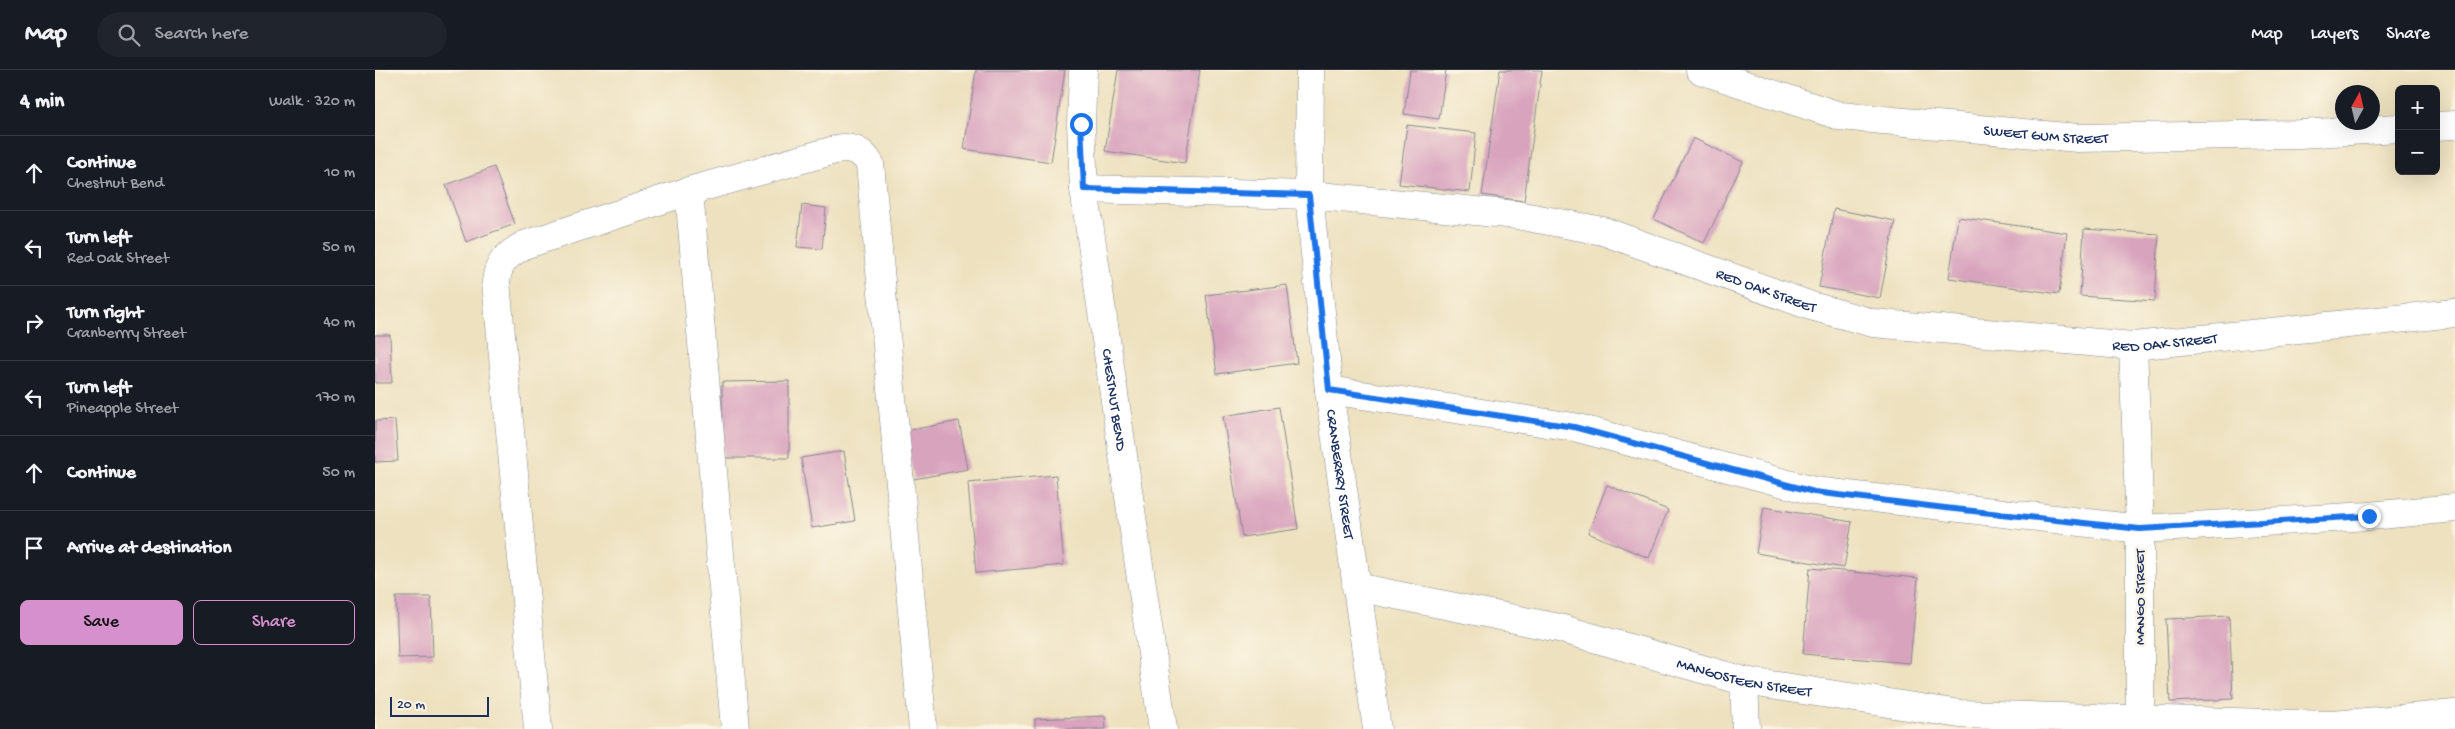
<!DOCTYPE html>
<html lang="en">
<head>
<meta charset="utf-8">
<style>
  :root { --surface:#171b24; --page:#20242c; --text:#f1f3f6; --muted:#9ea1a6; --line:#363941; --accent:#d690ce }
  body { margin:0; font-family:"Gochi Hand",sans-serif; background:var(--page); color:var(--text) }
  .controls { position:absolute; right:15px; top:15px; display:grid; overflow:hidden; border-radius:8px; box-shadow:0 5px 20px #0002 }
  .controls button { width:45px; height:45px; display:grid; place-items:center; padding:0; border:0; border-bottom:1px solid var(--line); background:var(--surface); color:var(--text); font:25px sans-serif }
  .compass { position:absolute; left:1960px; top:15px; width:45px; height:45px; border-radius:50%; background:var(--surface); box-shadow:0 5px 20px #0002; rotate:8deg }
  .scale { position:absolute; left:15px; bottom:12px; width:99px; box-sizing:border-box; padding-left:5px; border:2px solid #1b2f5e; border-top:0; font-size:14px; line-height:18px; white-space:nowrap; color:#1b2f5e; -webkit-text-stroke:4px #fcf5e5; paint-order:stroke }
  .stop { position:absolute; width:15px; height:15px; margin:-11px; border:4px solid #1a73e8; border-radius:50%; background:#fff }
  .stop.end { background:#1a73e8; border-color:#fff; box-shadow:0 1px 5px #0008 }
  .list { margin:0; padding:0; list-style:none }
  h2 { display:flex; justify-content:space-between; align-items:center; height:65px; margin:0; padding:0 20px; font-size:21px }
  h2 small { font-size:16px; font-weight:400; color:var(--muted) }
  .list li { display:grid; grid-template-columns:32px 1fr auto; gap:15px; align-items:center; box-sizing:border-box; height:75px; padding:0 20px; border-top:1px solid var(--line) }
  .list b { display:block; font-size:19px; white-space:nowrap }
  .list p { margin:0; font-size:16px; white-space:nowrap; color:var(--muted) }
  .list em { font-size:16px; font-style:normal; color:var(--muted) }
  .actions { display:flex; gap:10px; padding:15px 20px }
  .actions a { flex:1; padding:11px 0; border:1px solid var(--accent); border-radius:8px; text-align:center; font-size:18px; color:var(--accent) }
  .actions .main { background:var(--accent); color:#111 }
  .icon { flex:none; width:28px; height:28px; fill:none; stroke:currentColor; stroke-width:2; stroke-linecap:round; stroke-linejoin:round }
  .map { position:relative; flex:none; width:2080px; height:659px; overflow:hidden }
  header { display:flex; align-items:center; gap:30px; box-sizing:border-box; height:70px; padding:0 25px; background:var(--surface); border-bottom:1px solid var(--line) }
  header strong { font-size:24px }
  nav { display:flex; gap:28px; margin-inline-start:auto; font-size:18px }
  .search { width:350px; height:45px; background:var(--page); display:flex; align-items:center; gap:12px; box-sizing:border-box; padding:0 18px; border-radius:28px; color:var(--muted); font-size:19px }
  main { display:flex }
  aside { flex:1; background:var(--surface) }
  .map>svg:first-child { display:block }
  .building { fill:#d8a3bd }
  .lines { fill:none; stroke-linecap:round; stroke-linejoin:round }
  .minor-casing { stroke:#84888e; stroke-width:29 }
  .minor { stroke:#fff; stroke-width:28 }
  .route { stroke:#1a73e8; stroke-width:6 }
  .labels { text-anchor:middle; stroke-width:5; stroke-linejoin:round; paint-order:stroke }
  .street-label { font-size:15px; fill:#1b2f5e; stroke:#fcf5e5 }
</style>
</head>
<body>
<header>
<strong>Map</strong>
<div class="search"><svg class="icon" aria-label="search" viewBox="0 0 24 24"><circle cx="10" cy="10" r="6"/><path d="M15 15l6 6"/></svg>Search here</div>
<nav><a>Map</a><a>Layers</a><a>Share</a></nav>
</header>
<main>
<aside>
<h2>4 min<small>Walk · 320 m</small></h2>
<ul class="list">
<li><svg class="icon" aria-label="ahead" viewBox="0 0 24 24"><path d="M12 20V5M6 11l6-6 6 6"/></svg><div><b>Continue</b><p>Chestnut Bend</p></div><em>10 m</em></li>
<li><svg class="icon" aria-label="left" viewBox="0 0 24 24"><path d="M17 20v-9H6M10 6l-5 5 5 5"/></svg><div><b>Turn left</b><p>Red Oak Street</p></div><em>50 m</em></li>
<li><svg class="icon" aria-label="right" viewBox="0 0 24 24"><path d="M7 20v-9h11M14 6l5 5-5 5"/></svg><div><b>Turn right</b><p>Cranberrry Street</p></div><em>40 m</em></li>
<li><svg class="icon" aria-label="left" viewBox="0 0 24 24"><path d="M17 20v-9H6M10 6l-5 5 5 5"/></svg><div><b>Turn left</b><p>Pineapple Street</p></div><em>170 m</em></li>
<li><svg class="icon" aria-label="ahead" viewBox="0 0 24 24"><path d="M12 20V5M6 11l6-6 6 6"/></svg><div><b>Continue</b></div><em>50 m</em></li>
<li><svg class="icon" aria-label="arrive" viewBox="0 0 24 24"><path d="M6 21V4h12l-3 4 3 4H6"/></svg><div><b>Arrive at destination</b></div></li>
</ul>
<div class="actions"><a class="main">Save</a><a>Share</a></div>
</aside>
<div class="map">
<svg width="2080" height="659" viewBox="0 0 2080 659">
  <rect width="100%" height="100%" fill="#fcf5e5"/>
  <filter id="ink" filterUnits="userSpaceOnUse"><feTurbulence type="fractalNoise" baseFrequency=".02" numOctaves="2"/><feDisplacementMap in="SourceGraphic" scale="10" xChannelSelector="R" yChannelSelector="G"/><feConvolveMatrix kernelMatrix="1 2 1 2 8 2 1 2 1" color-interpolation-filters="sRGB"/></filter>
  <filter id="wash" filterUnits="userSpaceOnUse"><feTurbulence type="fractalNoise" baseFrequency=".0096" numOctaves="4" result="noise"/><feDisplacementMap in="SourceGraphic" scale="20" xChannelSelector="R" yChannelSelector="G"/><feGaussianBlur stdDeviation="1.12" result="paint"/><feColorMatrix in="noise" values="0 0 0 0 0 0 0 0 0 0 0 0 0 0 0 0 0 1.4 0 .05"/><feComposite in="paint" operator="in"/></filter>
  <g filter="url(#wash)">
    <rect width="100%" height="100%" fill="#ede1bf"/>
    <g id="blocks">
      <path class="building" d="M601,0H690L676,92L589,79Z
        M743,0H825L810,93L730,81Z
        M1035,0H1071L1064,49L1029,44Z
        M1125,0H1167L1149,131L1107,125Z
        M1032,55L1101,63L1095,122L1024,114Z
        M1318,68L1368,92L1329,173L1279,149Z
        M119,97L140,154L91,172L71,115Z
        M427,135L451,138L447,179L422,177Z
        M1459,139L1520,151L1505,228L1444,217Z
        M1583,147L1692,163L1684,224L1574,208Z
        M1709,159L1784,164L1780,231L1705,226Z
        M912,215L922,293L842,304L831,225Z
        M0,265H15L17,313H0Z
        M414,311V388H348L347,312Z
        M904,337L923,459L867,467L848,346Z
        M20,350L23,391L0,392V351Z
        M584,351L593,399L539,409L530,361Z
        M469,381L480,451L437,458L426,388Z
        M681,405L689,495L601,503L593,413Z
        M1232,415L1293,440L1274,488L1213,463Z
        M1389,437L1477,452L1469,498L1381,483Z
        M1435,498L1543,508L1535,593L1428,584Z
        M21,527H56L58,587L23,588Z
        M1854,546L1858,629L1795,632L1791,549Z
        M730,646L731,659H660V649Z"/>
    </g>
  </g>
  <g filter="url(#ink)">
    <use href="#blocks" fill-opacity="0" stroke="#84888e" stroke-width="1"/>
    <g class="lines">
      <defs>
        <g id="minor">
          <path id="s1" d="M708,0L706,54L709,119L788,659"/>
          <path id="s2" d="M935,0L934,125L954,320L1002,659"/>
          <path id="s3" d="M1325,0L1465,46L1703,68L1924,64L2024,58"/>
          <path d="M2061,56L2080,55"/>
          <path id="s4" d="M709,119L934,125L1142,145L1228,161L1436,236L1498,253L1758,276L2080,243"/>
          <path d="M314,121L360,659"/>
          <path d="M1758,276L1765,459V659"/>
          <path d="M954,320L1199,357L1439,421L1765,459L1994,446L2080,438"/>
          <path id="s5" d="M981,517L1184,558L1369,611L1585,644L1958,655L2080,644"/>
          <path d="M1369,611L1371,659"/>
          <path d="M163,659L121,212C123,192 132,185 149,175L314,121L467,78C480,78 489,83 495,94L548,659"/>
        </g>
      </defs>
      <use href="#minor" class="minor-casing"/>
      <use href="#minor" class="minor"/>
    </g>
  </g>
  <g class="lines" filter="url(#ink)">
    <path class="route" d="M706,54L709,119L934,125L954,320L1199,357L1439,422L1570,438L1765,459L1994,446"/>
  </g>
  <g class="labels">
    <g class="street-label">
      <text dy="5" stroke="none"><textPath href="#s3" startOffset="354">SWEET GUM STREET</textPath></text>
      <text dy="5" stroke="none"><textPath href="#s4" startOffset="695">RED OAK STREET</textPath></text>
      <text dy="5" stroke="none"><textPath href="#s4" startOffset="1100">RED OAK STREET</textPath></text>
      <text dy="5" stroke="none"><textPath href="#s1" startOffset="332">CHESTNUT BEND</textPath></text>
      <text dy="5" stroke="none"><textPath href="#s2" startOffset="406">CRANBERRRY STREET</textPath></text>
      <text transform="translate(1764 527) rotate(-90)" y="5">MANGO STREET</text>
      <text dy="5" stroke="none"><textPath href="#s5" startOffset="399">MANGOSTEEN STREET</textPath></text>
    </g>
  </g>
</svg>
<div class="controls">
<button>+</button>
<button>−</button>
</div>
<svg class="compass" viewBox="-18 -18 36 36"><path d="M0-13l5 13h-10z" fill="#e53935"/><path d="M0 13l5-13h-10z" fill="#9ea1a6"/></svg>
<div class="scale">20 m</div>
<div class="stop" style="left:706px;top:54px"></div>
<div class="stop end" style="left:1994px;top:446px"></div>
</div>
</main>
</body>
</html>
